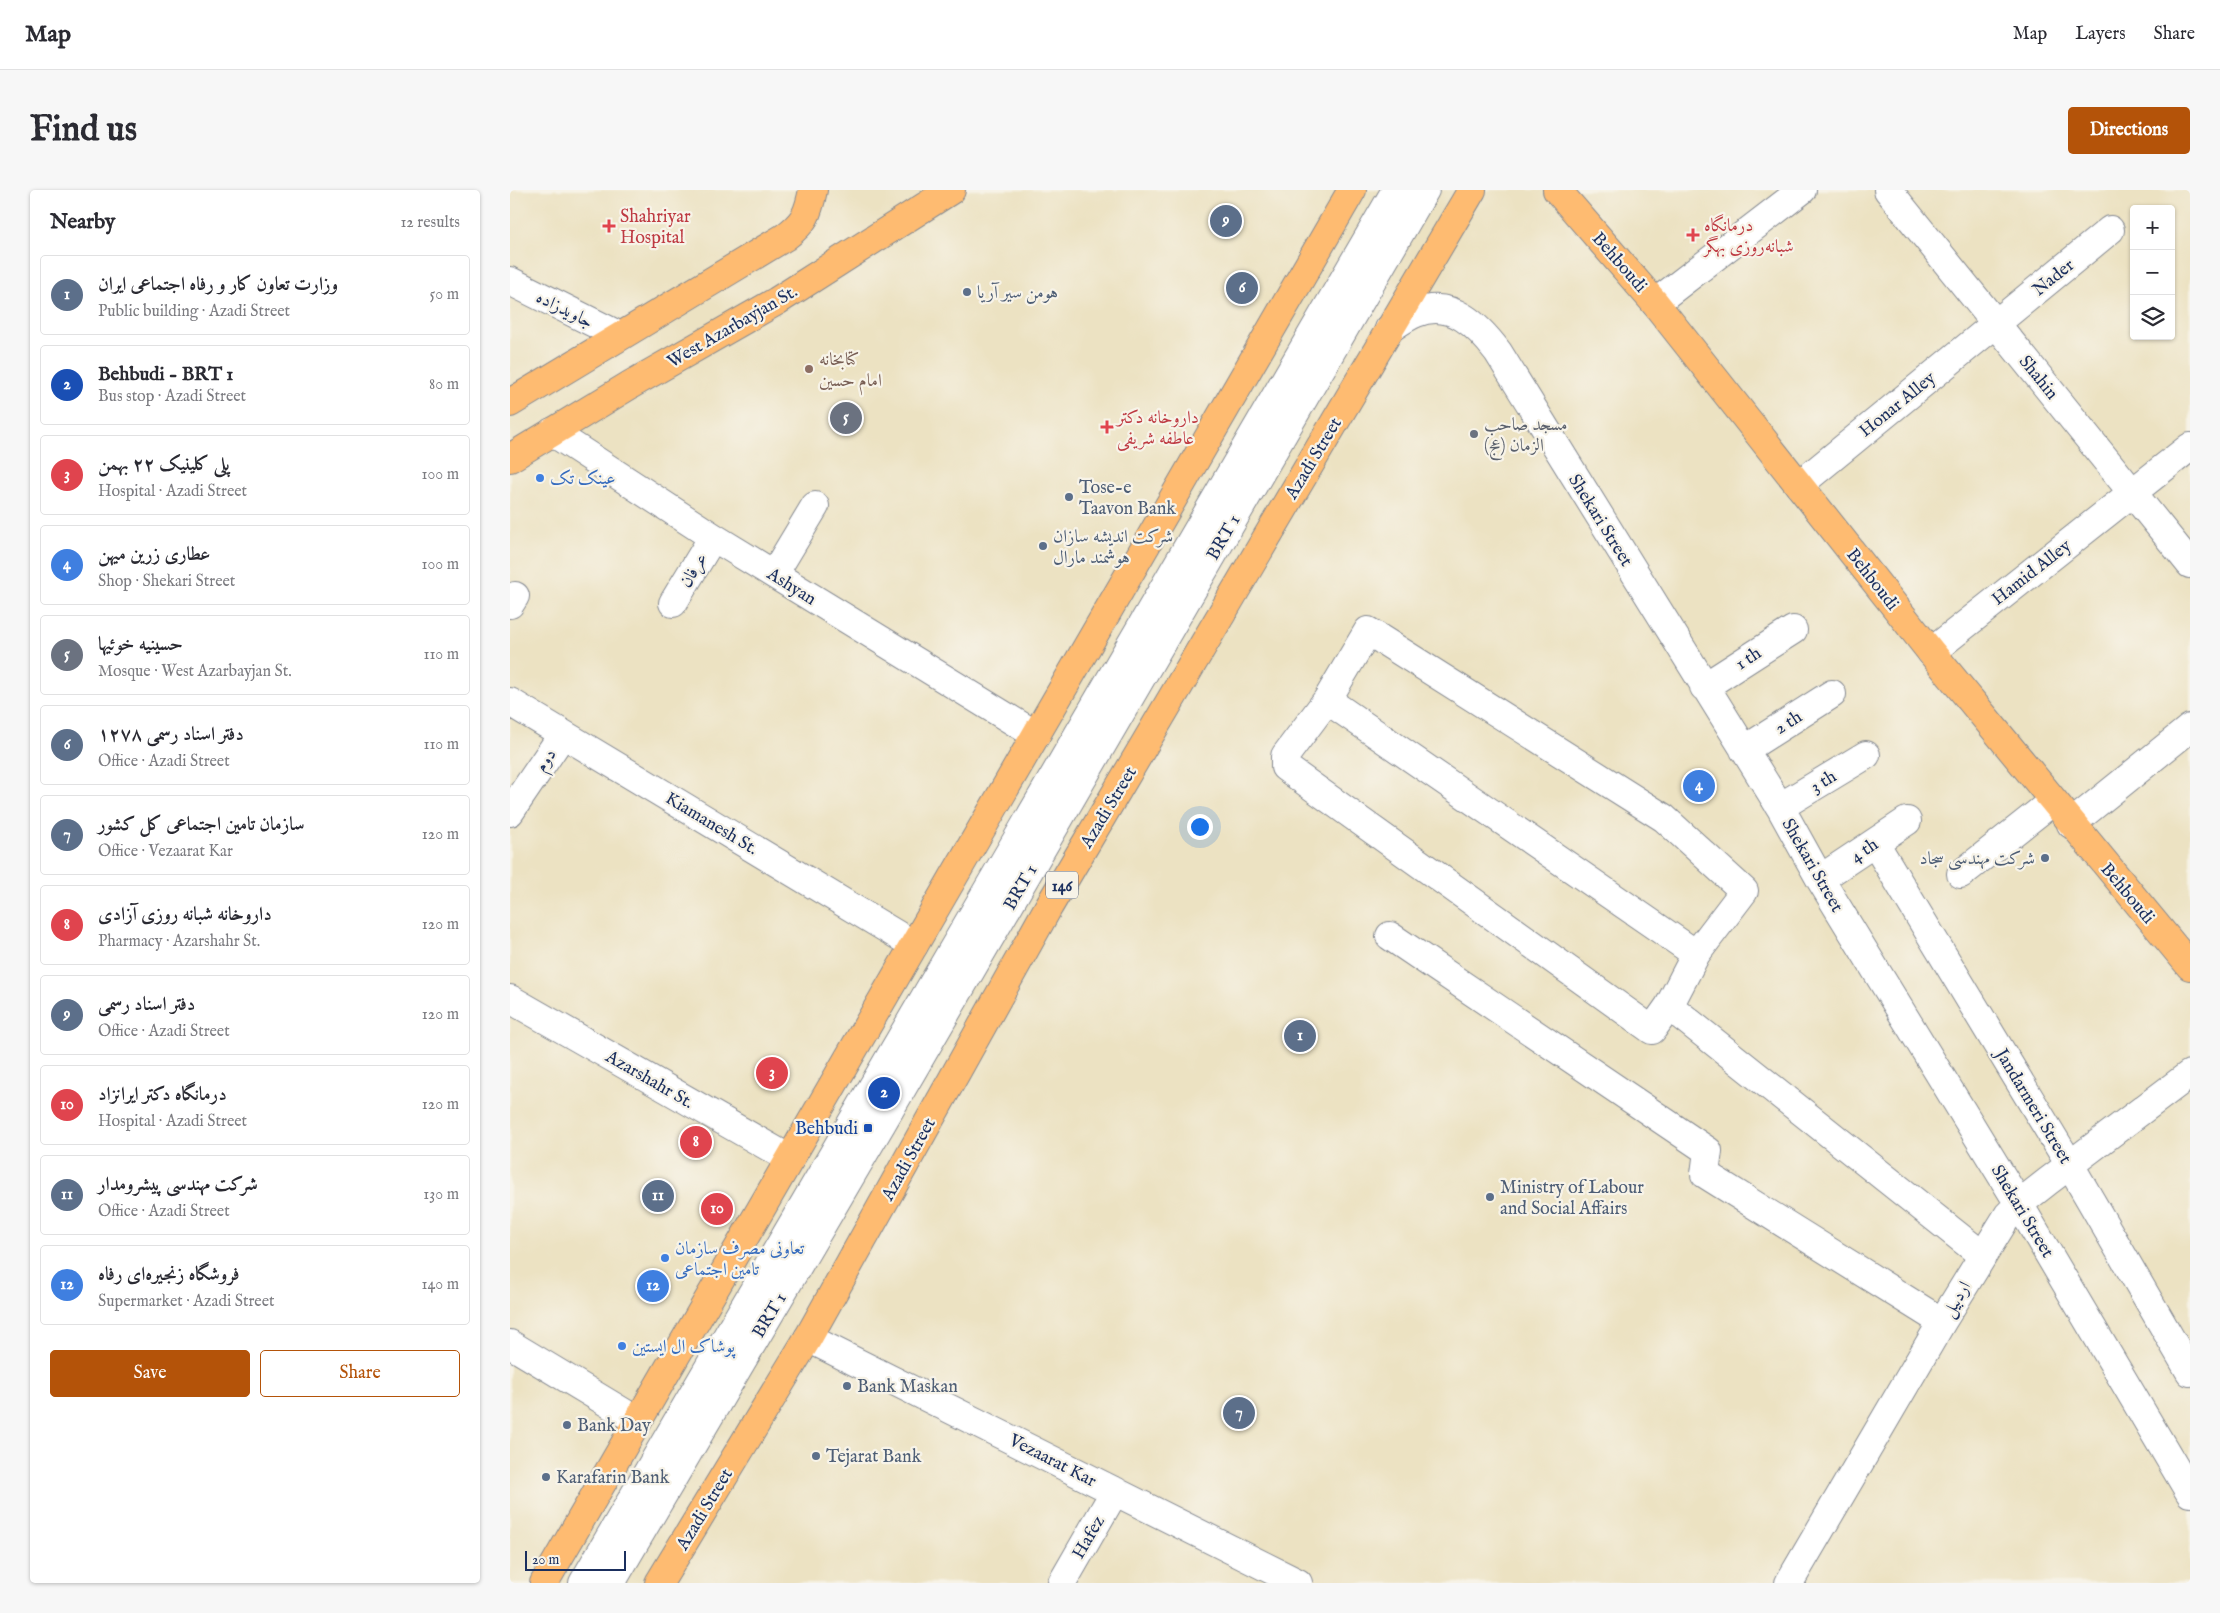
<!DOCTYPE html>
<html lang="en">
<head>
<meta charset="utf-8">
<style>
  :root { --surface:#fff; --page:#f7f7f7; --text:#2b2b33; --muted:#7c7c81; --line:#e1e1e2; --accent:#b45309 }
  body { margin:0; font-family:"IM FELL English",Amiri,serif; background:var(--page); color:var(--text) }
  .controls { position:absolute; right:15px; top:15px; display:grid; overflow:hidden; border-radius:5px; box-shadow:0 1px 4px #0004 }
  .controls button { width:45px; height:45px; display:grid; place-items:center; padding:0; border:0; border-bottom:1px solid var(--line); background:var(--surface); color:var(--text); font:25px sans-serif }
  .scale { position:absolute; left:15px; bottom:12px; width:101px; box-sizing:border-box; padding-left:5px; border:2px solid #1b2f5e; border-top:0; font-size:14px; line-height:18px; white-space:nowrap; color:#1b2f5e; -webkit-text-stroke:4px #f7f3e8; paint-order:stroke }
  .you { position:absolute; left:689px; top:636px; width:18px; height:18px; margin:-12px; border:4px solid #fff; border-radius:50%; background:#1a73e8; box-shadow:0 0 0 8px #1a73e833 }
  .badge { display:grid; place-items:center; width:32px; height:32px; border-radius:50%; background:var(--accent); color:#fff; font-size:16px; font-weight:700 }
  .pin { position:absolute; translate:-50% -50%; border:2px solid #fff; box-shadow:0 1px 5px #0006 }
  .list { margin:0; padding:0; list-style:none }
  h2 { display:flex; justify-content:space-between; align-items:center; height:65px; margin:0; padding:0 20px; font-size:21px }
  h2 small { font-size:16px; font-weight:400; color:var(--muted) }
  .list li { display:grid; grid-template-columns:32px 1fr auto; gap:15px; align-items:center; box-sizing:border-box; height:80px; margin:0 10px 10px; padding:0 10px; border:1px solid var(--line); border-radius:5px }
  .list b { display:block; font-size:19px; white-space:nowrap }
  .list p { margin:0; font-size:16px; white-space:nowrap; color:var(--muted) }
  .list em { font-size:16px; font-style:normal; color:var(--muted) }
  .actions { display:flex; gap:10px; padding:15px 20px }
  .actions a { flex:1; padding:11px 0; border:1px solid var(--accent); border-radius:5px; text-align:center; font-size:18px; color:var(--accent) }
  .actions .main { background:var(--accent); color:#fff }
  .icon { flex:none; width:28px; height:28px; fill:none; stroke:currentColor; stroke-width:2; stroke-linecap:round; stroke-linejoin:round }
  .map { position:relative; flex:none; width:1680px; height:1393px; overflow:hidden; border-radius:5px }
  header { display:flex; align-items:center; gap:30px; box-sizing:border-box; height:70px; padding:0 25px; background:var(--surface); border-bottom:1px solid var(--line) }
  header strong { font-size:24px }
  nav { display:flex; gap:28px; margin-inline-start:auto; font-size:18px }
  .intro { display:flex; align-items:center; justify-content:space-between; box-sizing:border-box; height:120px; padding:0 30px }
  h1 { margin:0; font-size:35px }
  .button { padding:12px 22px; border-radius:5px; background:var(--accent); color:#fff; font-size:18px; font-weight:700 }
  main { display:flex; gap:30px; padding:0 30px }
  aside { flex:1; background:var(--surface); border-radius:5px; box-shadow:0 1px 4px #0004 }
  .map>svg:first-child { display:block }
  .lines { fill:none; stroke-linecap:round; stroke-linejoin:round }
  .minor-casing { stroke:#848890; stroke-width:30 }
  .major-casing { stroke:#848890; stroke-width:30 }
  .minor { stroke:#fff; stroke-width:28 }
  .major { stroke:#febb71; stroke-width:28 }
  .health-dot { fill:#e0444e; stroke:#f7f3e8; stroke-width:2 }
  .service-dot { fill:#5c6f8a; stroke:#f7f3e8; stroke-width:2 }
  .education-dot { fill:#8d6e63; stroke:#f7f3e8; stroke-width:2 }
  .worship-dot { fill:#6b7280; stroke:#f7f3e8; stroke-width:2 }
  .shop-dot { fill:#3f7fe0; stroke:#f7f3e8; stroke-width:2 }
  .transit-dot { fill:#1a4fb4; stroke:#f7f3e8; stroke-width:2 }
  .labels { text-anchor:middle; stroke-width:4.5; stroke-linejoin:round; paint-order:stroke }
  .shield { fill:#f7f3e8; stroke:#5d6a87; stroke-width:1 }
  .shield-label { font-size:16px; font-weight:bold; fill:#1b2f5e }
  .health-label { font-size:18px; fill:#be3a42; stroke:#f7f3e8; text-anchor:start }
  .street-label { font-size:18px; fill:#1b2f5e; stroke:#f7f3e8 }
  .service-label { font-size:18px; fill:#4e5e75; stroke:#f7f3e8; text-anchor:start }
  .education-label { font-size:18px; fill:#785e54; stroke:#f7f3e8; text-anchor:start }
  .worship-label { font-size:18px; fill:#5b616d; stroke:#f7f3e8; text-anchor:start }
  .shop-label { font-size:18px; fill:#366cbe; stroke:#f7f3e8; text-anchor:start }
  .transit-label { font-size:18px; fill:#164399; stroke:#f7f3e8; text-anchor:end }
</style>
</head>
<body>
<header>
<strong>Map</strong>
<nav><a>Map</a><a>Layers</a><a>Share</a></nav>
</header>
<div class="intro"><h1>Find us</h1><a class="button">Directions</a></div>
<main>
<aside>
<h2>Nearby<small>12 results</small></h2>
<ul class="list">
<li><span class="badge" style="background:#5c6f8a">1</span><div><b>وزارت تعاون کار و رفاه اجتماعی ایران</b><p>Public building · Azadi Street</p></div><em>50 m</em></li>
<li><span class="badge" style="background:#1a4fb4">2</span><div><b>Behbudi - BRT 1</b><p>Bus stop · Azadi Street</p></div><em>80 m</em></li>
<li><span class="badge" style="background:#e0444e">3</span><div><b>پلی کلینیک ۲۲ بهمن</b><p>Hospital · Azadi Street</p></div><em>100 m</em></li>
<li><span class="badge" style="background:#3f7fe0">4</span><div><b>عطاری زرین میهن</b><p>Shop · Shekari Street</p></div><em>100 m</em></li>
<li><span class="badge" style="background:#6b7280">5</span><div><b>حسینیه خوئیها</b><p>Mosque · West Azarbayjan St.</p></div><em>110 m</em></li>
<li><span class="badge" style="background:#5c6f8a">6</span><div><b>دفتر اسناد رسمی ۱۲۷۸</b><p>Office · Azadi Street</p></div><em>110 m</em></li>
<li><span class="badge" style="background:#5c6f8a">7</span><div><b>سازمان تامین اجتماعی کل کشور</b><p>Office · Vezaarat Kar</p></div><em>120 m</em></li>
<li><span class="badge" style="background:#e0444e">8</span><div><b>داروخانه شبانه روزی آزادی</b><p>Pharmacy · Azarshahr St.</p></div><em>120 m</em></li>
<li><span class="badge" style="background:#5c6f8a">9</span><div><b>دفتر اسناد رسمی</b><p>Office · Azadi Street</p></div><em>120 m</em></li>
<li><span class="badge" style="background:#e0444e">10</span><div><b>درمانگاه دکتر ایرانزاد</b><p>Hospital · Azadi Street</p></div><em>120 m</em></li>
<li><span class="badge" style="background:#5c6f8a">11</span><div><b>شرکت مهندسی پیشرومدار</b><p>Office · Azadi Street</p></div><em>130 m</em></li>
<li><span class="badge" style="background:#3f7fe0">12</span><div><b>فروشگاه زنجیره‌ای رفاه</b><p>Supermarket · Azadi Street</p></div><em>140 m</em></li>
</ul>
<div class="actions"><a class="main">Save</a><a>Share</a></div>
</aside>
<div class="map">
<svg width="1680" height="1393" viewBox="0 0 1680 1393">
  <rect width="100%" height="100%" fill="#f7f3e8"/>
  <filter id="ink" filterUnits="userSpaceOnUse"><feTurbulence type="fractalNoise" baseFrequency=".02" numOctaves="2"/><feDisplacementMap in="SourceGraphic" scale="10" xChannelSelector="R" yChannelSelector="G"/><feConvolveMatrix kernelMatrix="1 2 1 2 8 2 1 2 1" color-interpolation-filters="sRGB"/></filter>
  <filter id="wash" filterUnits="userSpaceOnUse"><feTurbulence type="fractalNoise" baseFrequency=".0096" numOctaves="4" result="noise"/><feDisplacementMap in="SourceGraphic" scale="20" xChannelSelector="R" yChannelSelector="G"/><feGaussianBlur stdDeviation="1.12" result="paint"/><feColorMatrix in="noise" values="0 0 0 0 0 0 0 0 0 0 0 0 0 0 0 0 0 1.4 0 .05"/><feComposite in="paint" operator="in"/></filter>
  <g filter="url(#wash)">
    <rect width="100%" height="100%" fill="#ece2c2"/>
  </g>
  <g filter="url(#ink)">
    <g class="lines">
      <defs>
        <path id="minor" d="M1378,0L1680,374
          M0,91L110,146
          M1145,113L1292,0
          M879,139C887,134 896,127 906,123C942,108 969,137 988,162L1270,617L1310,689L1509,1014L1680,1303
          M42,242L203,347L526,545
          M1289,295L1600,40
          M264,384L305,316
          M163,413L203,347
          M0,414L5,406
          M1421,462L1680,257
          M1194,497L1283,440
          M817,510L775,566V577L1142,840L1159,816
          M0,512L404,755
          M1234,560L1322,504
          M1270,617L1356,565
          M0,622L53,544
          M1561,634L1680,538
          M1365,653L1560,975L1680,1182
          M1451,684L1543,611
          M1310,689L1397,631
          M880,746L1198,961L1195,984L1432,1132
          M1186,764L1234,701L1154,628L858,441L817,510L1186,764L1159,816L1472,1065
          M0,809L280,969
          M298,1148L788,1393
          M0,1154L126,1230
          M73,1393L886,0
          M101,1393L372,933L915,0
          M552,1393L605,1301
          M1279,1393L1432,1132L1498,1025L1509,1014L1537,992L1680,884"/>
        <path id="major" d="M1047,0L1145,113L1421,462L1680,776
          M0,213L275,47C295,32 298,24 303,0
          M0,268L120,195L267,111L441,0
          M34,1393L842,0
          M149,1393L298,1148L539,716L962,0"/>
      </defs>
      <use href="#minor" class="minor-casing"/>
      <use href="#major" class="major-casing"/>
      <use href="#minor" class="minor"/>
      <use href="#major" class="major"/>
    </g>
  </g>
  <g class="health-dot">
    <path d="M96.5 28.5h5v5h5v5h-5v5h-5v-5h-5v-5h5z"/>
    <path d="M1180.5 37.5h5v5h5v5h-5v5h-5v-5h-5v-5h5z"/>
    <path d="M594.5 229.5h5v5h5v5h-5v5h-5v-5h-5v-5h5z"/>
  </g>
  <g class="service-dot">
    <circle cx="457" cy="102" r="5"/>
    <circle cx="559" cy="307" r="5"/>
    <circle cx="533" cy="356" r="5"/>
    <circle cx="1535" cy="668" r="5"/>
    <circle cx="980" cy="1007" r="5"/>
    <circle cx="337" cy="1196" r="5"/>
    <circle cx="57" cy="1235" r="5"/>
    <circle cx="306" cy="1266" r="5"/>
    <circle cx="36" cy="1287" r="5"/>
  </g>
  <circle class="education-dot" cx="299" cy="179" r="5"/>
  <circle class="worship-dot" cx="964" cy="244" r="5"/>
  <g class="shop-dot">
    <circle cx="30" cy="288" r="5"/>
    <circle cx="155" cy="1068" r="5"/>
    <circle cx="112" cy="1156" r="5"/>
  </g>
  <rect class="transit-dot" x="353" y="933" width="10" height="10" rx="2.5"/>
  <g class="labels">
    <rect class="shield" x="536" y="681.5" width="32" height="27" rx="4"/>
    <g class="shield-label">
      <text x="552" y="701">146</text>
    </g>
    <g class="health-label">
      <text x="110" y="32">Shahriyar<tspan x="110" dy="21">Hospital</tspan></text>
      <text x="1194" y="41">درمانگاه<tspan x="1194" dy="21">شبانه‌روزی بهگر</tspan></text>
      <text x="607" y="233">داروخانه دکتر<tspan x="607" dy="21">عاطفه شریفی</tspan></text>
    </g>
    <g class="street-label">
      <text transform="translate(1110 72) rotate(49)" y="6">Behboudi</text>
      <text transform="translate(1543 87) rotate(-39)" y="6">Nader</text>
      <text transform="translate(55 119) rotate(27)" y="6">جاویدزاده</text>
      <text transform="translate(222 136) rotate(-30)" y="6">West Azarbayjan St.</text>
      <text transform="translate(1529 187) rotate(51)" y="6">Shahin</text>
      <text transform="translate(1387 214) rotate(-39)" y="6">Honar Alley</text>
      <text transform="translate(803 268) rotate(-59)" y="6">Azadi Street</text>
      <text transform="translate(1091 330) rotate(58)" y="6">Shekari Street</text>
      <text transform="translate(713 347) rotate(-60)" y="6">BRT 1</text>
      <text transform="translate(183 380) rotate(-59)" y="6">عرفان</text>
      <text transform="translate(1521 382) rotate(-38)" y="6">Hamid Alley</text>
      <text transform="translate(1363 389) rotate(52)" y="6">Behboudi</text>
      <text transform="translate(282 396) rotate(32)" y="6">Ashyan</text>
      <text transform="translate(1238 468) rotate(-33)" y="6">1 th</text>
      <text transform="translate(1278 532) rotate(-32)" y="6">2 th</text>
      <text transform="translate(35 570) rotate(-56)" y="6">دوم</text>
      <text transform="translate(1313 591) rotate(-31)" y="6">3 th</text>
      <text transform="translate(598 617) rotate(-59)" y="6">Azadi Street</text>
      <text transform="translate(202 633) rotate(31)" y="6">Kiamanesh St.</text>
      <text transform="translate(1354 660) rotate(-34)" y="6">4 th</text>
      <text transform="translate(1303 675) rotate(60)" y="6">Shekari Street</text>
      <text transform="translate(510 697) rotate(-60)" y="6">BRT 1</text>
      <text transform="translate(1618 703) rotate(50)" y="6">Behboudi</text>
      <text transform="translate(140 889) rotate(30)" y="6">Azarshahr St.</text>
      <text transform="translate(1524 916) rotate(59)" y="6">Jandarmeri Street</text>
      <text transform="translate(398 969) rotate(-61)" y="6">Azadi Street</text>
      <text transform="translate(1513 1021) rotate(59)" y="6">Shekari Street</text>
      <text transform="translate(1446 1109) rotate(-59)" y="6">اردبیل</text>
      <text transform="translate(259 1125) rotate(-59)" y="6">BRT 1</text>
      <text transform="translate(543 1270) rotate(27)" y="6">Vezaarat Kar</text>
      <text transform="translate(194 1319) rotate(-59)" y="6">Azadi Street</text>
      <text transform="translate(578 1347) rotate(-60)" y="6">Hafez</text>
    </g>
    <g class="service-label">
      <text x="467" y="108">هومن سیر آریا</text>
      <text x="569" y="303">Tose-e<tspan x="569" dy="21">Taavon Bank</tspan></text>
      <text x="543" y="352">شرکت اندیشه سازان<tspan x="543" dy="21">هوشمند مارال</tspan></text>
      <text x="1525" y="674" text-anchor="end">شرکت مهندسی سجاد</text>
      <text x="990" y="1003">Ministry of Labour<tspan x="990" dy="21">and Social Affairs</tspan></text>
      <text x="347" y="1202">Bank Maskan</text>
      <text x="67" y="1241">Bank Day</text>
      <text x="316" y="1272">Tejarat Bank</text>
      <text x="46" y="1293">Karafarin Bank</text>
    </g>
    <g class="education-label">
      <text x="309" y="175">کتابخانه<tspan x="309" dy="21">امام حسین</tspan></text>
    </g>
    <g class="worship-label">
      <text x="974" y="240">مسجد صاحب<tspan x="974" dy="21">الزمان (عج)</tspan></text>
    </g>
    <g class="shop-label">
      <text x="40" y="294">عینک تک</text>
      <text x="165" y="1064">تعاونی مصرف سازمان<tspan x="165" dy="21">تامین اجتماعی</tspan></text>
      <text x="122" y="1162">پوشاک ال ایستین</text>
    </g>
    <g class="transit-label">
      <text x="348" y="944">Behbudi</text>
    </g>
  </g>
</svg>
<div class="controls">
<button>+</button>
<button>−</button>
<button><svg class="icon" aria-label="layers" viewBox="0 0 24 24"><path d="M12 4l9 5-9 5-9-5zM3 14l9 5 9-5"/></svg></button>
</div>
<div class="scale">20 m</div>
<div class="you"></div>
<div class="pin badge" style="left:790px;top:846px;background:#5c6f8a">1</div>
<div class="pin badge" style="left:374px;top:903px;background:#1a4fb4">2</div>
<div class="pin badge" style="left:262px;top:883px;background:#e0444e">3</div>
<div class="pin badge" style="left:1189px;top:596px;background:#3f7fe0">4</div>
<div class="pin badge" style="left:336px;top:228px;background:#6b7280">5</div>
<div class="pin badge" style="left:732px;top:98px;background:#5c6f8a">6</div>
<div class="pin badge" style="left:729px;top:1223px;background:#5c6f8a">7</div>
<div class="pin badge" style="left:186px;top:952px;background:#e0444e">8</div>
<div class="pin badge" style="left:716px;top:31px;background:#5c6f8a">9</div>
<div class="pin badge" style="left:207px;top:1019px;background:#e0444e">10</div>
<div class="pin badge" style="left:148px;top:1006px;background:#5c6f8a">11</div>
<div class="pin badge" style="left:143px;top:1096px;background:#3f7fe0">12</div>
</div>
</main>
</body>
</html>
